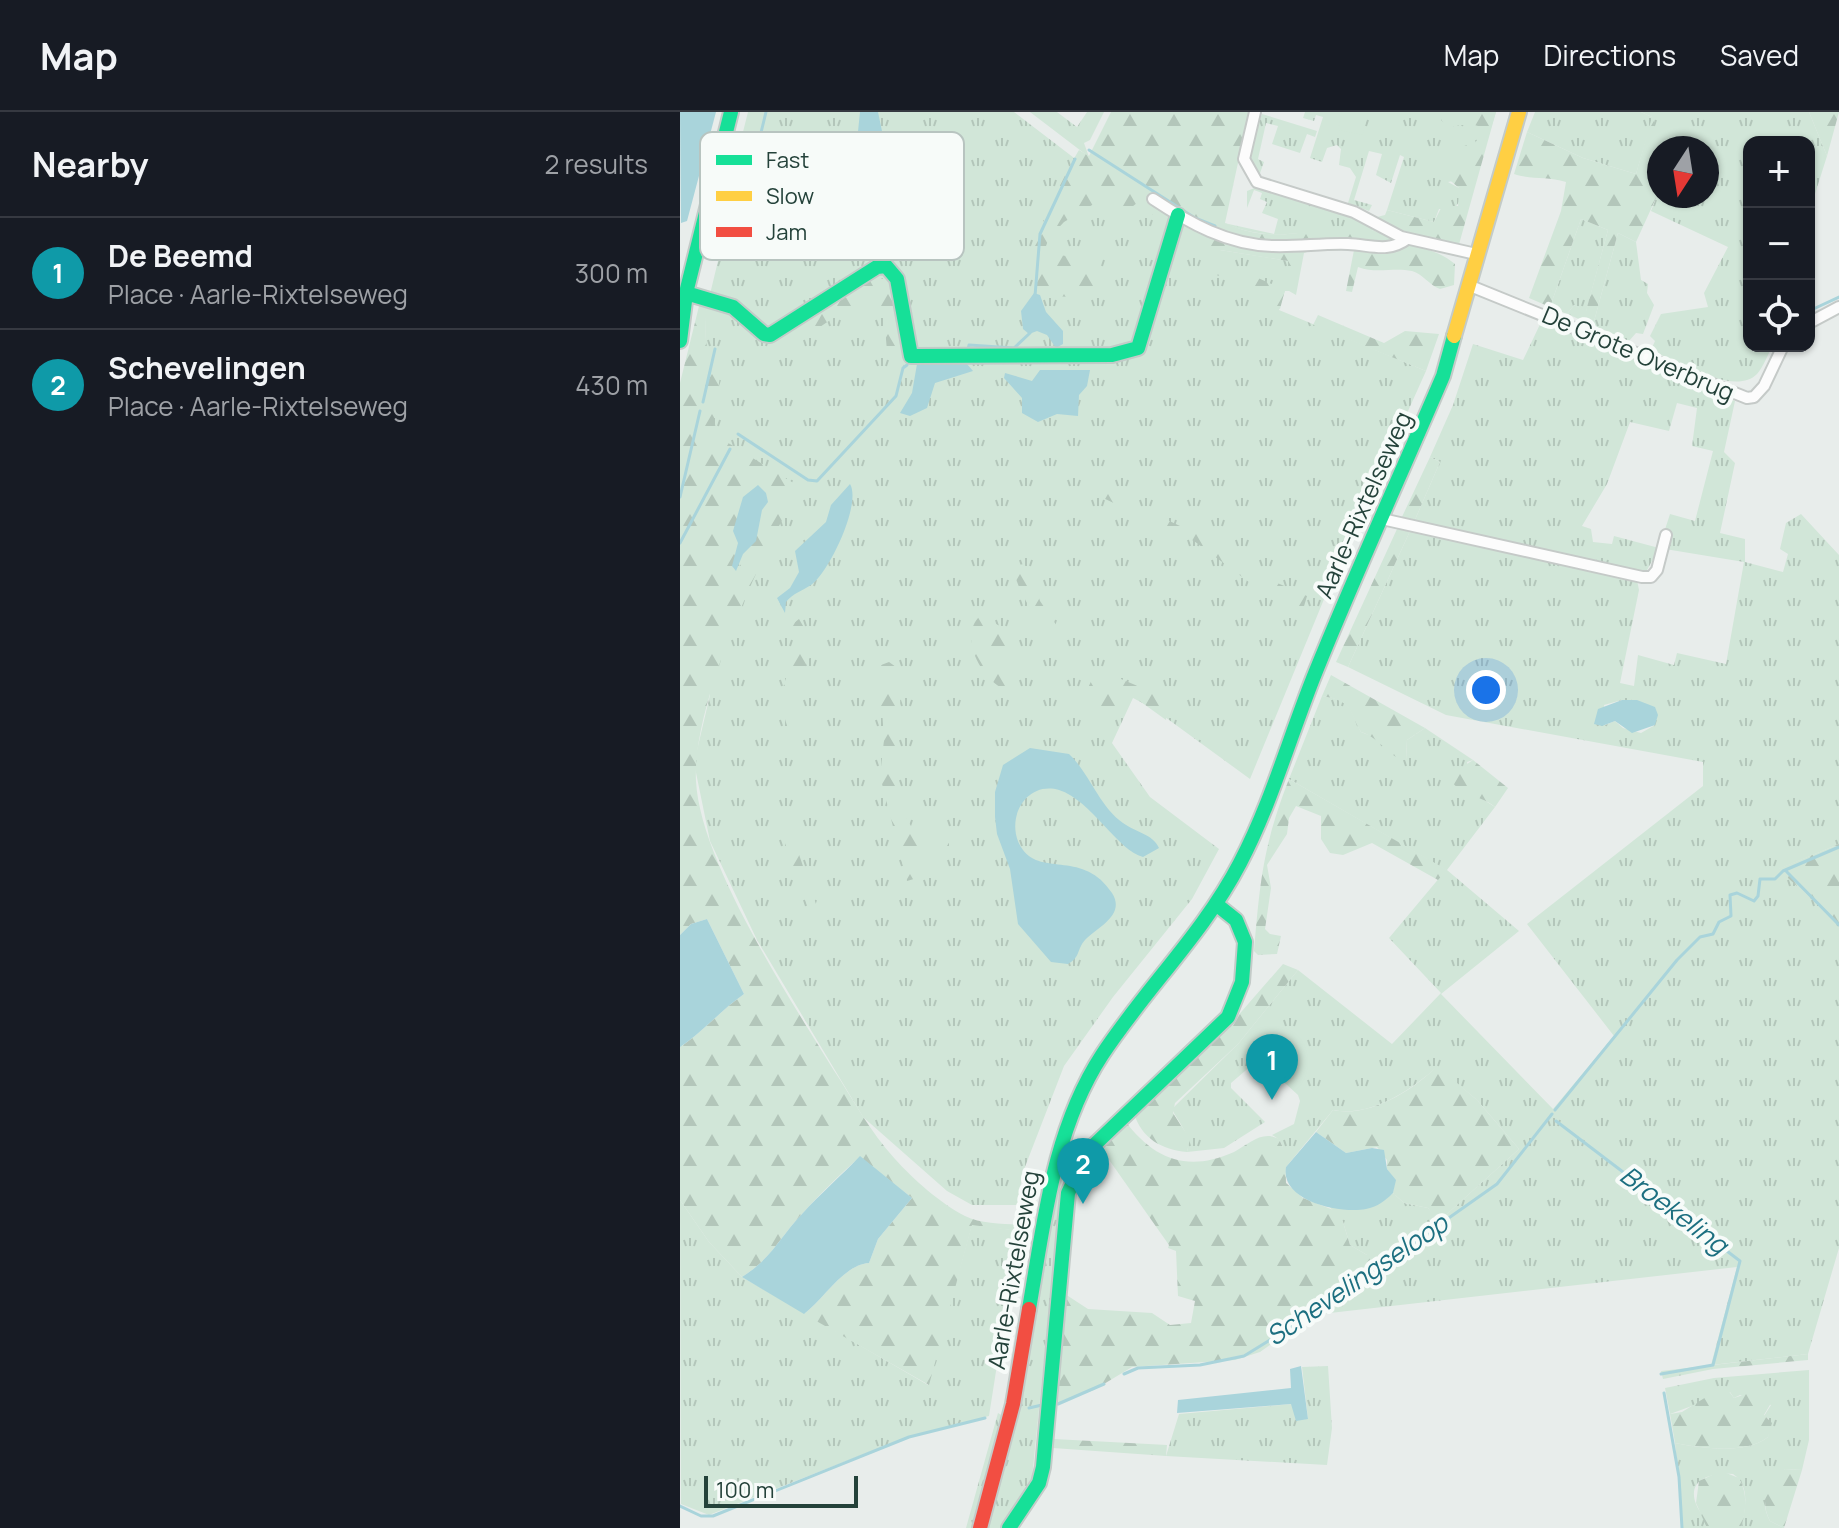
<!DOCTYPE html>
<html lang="en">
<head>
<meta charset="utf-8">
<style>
  :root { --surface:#171b24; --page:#20242c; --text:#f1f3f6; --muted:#9ea1a6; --line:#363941; --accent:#1a73e8 }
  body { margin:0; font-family:Manrope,sans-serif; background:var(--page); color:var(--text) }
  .controls { position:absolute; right:24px; top:24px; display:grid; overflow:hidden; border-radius:16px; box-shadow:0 2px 6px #0004 }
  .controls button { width:72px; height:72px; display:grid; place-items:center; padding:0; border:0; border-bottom:2px solid var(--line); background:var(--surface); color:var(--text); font:40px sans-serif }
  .compass { position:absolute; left:967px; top:24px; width:72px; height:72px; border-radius:50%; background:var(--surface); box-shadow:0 2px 6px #0004; rotate:192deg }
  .scale { position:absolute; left:24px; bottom:20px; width:154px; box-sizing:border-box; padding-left:8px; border:4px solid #24423a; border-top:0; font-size:22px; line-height:28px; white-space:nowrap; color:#24423a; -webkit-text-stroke:6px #f7fbf9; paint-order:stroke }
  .you { position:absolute; left:806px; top:578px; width:28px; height:28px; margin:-20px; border:6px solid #fff; border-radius:50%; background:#1a73e8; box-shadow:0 0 0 12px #1a73e833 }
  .badge { display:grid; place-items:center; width:52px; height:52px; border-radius:50%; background:var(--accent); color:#fff; font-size:26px; font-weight:700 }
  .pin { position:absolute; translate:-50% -66px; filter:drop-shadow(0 2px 4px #0008) }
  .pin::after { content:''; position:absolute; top:42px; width:28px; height:24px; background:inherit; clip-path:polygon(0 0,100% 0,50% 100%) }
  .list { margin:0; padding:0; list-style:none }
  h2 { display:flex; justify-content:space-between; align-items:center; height:104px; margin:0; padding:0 32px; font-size:34px }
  h2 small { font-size:26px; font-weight:400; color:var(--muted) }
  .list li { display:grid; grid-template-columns:52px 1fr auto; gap:24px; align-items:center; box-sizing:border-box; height:112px; padding:0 32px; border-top:2px solid var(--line) }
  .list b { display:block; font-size:30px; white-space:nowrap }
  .list p { margin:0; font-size:26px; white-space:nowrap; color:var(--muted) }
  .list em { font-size:26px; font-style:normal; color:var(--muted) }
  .icon { flex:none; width:44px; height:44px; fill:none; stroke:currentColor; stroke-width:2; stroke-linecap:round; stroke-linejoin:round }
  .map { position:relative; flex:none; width:1159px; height:1416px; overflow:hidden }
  header { display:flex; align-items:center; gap:48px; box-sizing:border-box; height:112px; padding:0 40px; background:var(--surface); border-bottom:2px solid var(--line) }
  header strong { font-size:38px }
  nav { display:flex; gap:44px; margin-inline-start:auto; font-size:28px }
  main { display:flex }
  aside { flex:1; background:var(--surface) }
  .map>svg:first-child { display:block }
  .grass { fill:url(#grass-tufts); fill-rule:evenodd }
  .forest { fill:url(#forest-firs); fill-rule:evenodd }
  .park { fill:#d1e6d8 }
  .water { fill:#a9d4db }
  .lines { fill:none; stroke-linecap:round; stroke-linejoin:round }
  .stream { stroke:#a9d4db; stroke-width:3 }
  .street-casing { stroke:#c5cac8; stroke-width:14 }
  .fast-casing { stroke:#c3cbc8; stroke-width:18 }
  .slow-casing { stroke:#c3cbc8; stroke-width:18 }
  .jam-casing { stroke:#c3cbc8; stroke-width:18 }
  .street { stroke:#fcfcfc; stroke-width:10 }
  .fast { stroke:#16e098; stroke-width:14 }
  .slow { stroke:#ffcf43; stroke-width:14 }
  .jam { stroke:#f24e42; stroke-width:14 }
  .labels { text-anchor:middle; stroke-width:8; stroke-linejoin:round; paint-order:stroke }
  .street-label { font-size:24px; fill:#24423a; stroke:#f7fbf9 }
  .water-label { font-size:26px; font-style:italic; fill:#1c6f80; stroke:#f7fbf9 }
  .key { fill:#f7fbf9; stroke:#b8c4c0; stroke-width:2 }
  .key-label { font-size:22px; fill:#24423a }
</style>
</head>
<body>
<header>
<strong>Map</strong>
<nav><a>Map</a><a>Directions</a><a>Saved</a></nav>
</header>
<main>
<aside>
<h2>Nearby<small>2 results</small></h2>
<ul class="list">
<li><span class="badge" style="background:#0f9aa8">1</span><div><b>De Beemd</b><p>Place · Aarle-Rixtelseweg</p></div><em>300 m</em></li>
<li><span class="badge" style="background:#0f9aa8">2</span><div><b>Schevelingen</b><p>Place · Aarle-Rixtelseweg</p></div><em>430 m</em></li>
</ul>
</aside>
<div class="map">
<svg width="1159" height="1416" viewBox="0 0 1159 1416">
  <defs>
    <pattern id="grass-tufts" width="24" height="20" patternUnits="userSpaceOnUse" patternTransform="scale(2)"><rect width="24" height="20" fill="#d1e6d8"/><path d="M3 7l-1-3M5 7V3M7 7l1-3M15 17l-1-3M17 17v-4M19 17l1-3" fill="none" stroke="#b3c6ba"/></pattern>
    <pattern id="forest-firs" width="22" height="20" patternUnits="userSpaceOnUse" patternTransform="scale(2)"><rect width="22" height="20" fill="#d1e6d8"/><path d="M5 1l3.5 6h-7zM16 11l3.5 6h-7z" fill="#b3c6ba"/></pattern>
  </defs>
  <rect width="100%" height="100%" fill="#e8edeb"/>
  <path class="grass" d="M68,0H334L398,49L540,138L609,149V179H605L599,198L746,259L649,475L570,667L474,597L453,586L432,631L470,685L539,737L512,787L433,885L384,954L343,1060L337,1093H292L267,1079L183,1005L77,828L30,729L14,651L30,583L25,203L44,124L35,131Z
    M350,0H377L397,15L407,0H424L410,28L404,31L409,45Z
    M625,0H816L796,64L768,70L779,76V90L774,97H759L754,110L707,98L724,45L720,43L711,71L696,63L702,42L689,39L674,88L692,93L689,99L668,91L676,65L670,56L659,53L661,37L657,33L647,36L642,50L630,46L643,5L636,3L634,9L623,6Z
    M855,0H961L972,5L974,0H1129L1147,44L1129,101V30H1069V234H1092C1088,243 1083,255 1077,262C1055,285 995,249 971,238L975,229L970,224L981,202L1028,195L1024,181L1048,135L971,99L976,86L972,8L956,62L903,46L847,20ZM979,36H1027V84H979Z
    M582,2L637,19L635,25L627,22L620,41L592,32L598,14L586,11L578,47L584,50L579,64C563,45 574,23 582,2Z
    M577,75L669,103L695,119C639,111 600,136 544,111L594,122L598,107L582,101L587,90L580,87L582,81L574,78L567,96V79Z
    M901,107L928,118L906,200L894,193L887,202L870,195Z
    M938,121L956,130L961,168L968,172L967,181L974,193L963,222L956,221L949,229L913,213Z
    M863,206L1055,289L1044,340L1055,351L1040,421L1065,427V450L1103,460L1108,442L1100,437L1106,411L1121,402L1159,443V732L1099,757L1159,812V1136L1128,1242L1031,1253L1057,1155L641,1202L640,1198L661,1183L687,1143L670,1133L663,1110L648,1093C669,1098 697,1096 713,1081L724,1091L748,1096L759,1109L839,1037L797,988L757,955C731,978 690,1006 653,998L606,1055L605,1061C600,1047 610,1032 592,1023L614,1012L620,989L618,983L579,947L551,971V976L585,1010L544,1036L507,1040C512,1023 499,1012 492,997L558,932L618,858L712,932L761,881L709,826L766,758L609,667L642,584C672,588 669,597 681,620L699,627L726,648L727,628L745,616L793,648L787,650L793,681L815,695L767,758L839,819L761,882L873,997L934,924L847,812L1023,674V650L766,603L668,555L730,419L957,468L959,478L940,571L954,574L958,543L994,553L997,541L1046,552L1064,450L979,436L966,460L734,410L760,350L750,345L773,293L793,232L843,248ZM997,291L1017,296L1012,334L1033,339L1015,409L990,402L979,436L934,424L932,432L913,430L911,417L902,414L927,372L950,310L989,319ZM942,588L975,613L961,621L943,616L935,609L925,613L924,593Z
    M380,1050L388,1053L382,1070L352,1366L322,1416H306L332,1321Z
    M0,1088L29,1130L62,1165L248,1273L292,1112L338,1119L309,1304L217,1329L29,1403L1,1392Z
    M648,1254L652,1316L647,1353L486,1344L499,1302L612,1292L628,1307L622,1255Z
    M1129,1258V1328L1122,1358L1105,1357C1089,1372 1078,1387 1090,1409L1104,1416H1061C1065,1398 1071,1374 1053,1362C1034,1360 1006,1366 1016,1392C1020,1402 1026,1405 1027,1416H1003L995,1331C1021,1336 1066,1343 1088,1325L1089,1307L1084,1304L1091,1293L1060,1283L1054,1286L1050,1280L990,1302L985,1276L1034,1266Z
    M318,1301L323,1304L293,1416H286Z"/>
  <path class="forest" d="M431,0H569L545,111C601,137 636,109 691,118C701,120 709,127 719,130C741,137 757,137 775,152L774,173L760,177C749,173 743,162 732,159C713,155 697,162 678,155L672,180L666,179L674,138L630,139L624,141L616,183L609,179L608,149L540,138L538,148L605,178L600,197L589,191L588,181L582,176L536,163L523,137C507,131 480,132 480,108L457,91L439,105L417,90L384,110L369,126L366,134C379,151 402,140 419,146L422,180C412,186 366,186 354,181C356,167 353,156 353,143C354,124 388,56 399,38L409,44Z
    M761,0H816L778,136L731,125L697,105L705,103L707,98L754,110L762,94H778L779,76L758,58L765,56L777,36L795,31L805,16L791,12L768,15L761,8Z
    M961,0H974L976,86L956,130L938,121L913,213L887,202L894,193L906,199L928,118L901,107L870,195L849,186L881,99L886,70C867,64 851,68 834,62L847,20L903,46L956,62L972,5Z
    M1129,0H1159L1147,44Z
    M196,165L211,169L224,256L207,239L204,204C174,185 153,207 127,224L121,215Z
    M20,190L28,192C22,213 25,248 40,264L34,306L37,324L120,375C81,443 12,592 16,669C20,750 110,887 153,957C173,987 190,1020 215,1047C233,1067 260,1091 285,1104C300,1112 321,1111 338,1113V1119L292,1113L249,1273L124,1202C144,1187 163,1153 189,1151L198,1127L232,1086L180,1045C160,1062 140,1082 122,1102C99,1126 93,1145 62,1165L29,1130L0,1088V935C24,919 41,898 64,882L27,807L11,812L0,823V271ZM69,377L84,393L79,419L63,442L59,456C52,440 58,392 69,377Z
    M638,203L704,231L725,219L759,222L746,259L633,213Z
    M750,345L760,350L734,410L721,407Z
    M424,378L519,423L552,451L627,484L620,508L514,429L421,385Z
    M717,417L730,419L668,555L656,550Z
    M344,452L351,462L360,489L383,523L385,529L381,532C360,514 337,482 333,454Z
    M300,504L320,514C325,534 343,560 323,577C301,565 278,525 300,504Z
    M119,507L130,526L132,541L112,582L114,620L109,619C93,577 108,571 117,531L110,514Z
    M209,550L216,555C231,611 198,663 234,719L269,731V736L251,741L237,766L227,769L200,664L204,628L202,597L193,568L196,555Z
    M422,559L479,583L487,592L486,608L450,582L421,628L407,578L415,561Z
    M651,563L745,616L727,628L726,648C709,647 701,626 681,620C668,598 673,589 642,584Z
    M793,648L828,676L815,695C802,684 782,683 773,671L775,660Z
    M609,667L767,758L758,768L692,731L663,743L650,741L641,727V704L616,694L609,706L607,722L587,753L591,776L585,817L590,822L601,824L597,842L578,843L574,839C580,769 583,734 609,667Z
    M112,722L138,798L132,806L102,723Z
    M1159,732V812L1098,757Z
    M603,852L618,858L558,932L495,991L493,1001L510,1027L507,1040C482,1038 461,1026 454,1001L542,922Z
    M757,954L797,988L839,1037L758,1110L748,1096L724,1091L713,1081L715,1068L707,1057V1048L697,1035L666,1041L636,1020L653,998C688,1006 733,979 757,954Z
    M445,1009C474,1047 507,1061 554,1040C569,1032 582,1018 599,1027L605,1040L606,1071L623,1086L656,1099L663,1110L670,1133L687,1143L696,1157L580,1240L555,1248L452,1255L414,1278L378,1291L385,1182L408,1197L472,1201L490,1213L511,1211L515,1189L498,1184L496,1139L488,1136L489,1133L420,1035Z
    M1128,1242V1248L1033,1257L983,1267L981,1259Z
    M1039,1277L1048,1278L1054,1286L1069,1281L1092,1282L1094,1286L1084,1303L1092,1311L1088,1325C1066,1343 1021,1336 995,1331L990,1302L1002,1300Z
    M374,1327L487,1333L486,1344L373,1336Z
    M1105,1357L1122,1358L1104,1416L1090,1409C1080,1391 1085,1365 1105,1357Z
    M1041,1359L1059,1366C1068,1382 1066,1399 1061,1416H1027L1016,1391L1019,1369Z"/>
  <path class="park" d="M662,0H688L683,23L658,18Z"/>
  <path class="water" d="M0,0H36L7,109L1,111Z
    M180,0H198L207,43L221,64L187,62L166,86L160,75L174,58Z
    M354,181L360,183L366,200L383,219V232L376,236L367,223L357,219L349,222L343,217L341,199Z
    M237,252H287L293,259L255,271L247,296L230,304L220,301L232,281Z
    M360,258H410L407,274L399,283L398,304L377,302L358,310L342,301V286L324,266L325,261L352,269Z
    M170,372C182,392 148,462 131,473C122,479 113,481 106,490L105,501L97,486L110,476L119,460L115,439L146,410L151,393Z
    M78,373L86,381L88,390L82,398L76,429L63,442L56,459L52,454L58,431L53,419L63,385Z
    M942,588H957L975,595L978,603L975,613L952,621L935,609L922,614L914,612L918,597Z
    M350,636L389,642C410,662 419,694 443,711C455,720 473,722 479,736L463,745C438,739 411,688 379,678C344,668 323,711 343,738C362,764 404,738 432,781C446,803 418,815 405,828C397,837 400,846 388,852L371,850L338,812L330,757L317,722L315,705V680L323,653Z
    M27,807L64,882C41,898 24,919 0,935V823L11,812Z
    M636,1020L666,1041L692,1036L704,1038L707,1057L716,1068L713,1081C705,1089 697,1095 686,1097C660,1102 600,1089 606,1055Z
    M180,1044L232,1086L198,1127L189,1151C163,1153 144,1187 124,1202L62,1165C93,1145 99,1126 122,1102C140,1082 161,1064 180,1044Z
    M621,1254L628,1307L616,1309L611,1292L497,1301L498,1288L611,1276L610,1257Z"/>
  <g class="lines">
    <path class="stream" d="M409,38L515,106L535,114
      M61,103L86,0
      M355,184L360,122L395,47
      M1129,199L1159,185
      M288,238L289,233L334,236L350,221
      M23,290L35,237
      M58,322L128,368L137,369L216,284L223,256L227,253
      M0,385L20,299
      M0,431L50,337
      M1106,759L1159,813
      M875,998L997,848L1020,825L1033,822L1039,810L1051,804L1050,783L1057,781L1074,789L1078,784L1080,767H1095L1103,759L1159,735
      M876,1009L1060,1149L1033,1253L981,1262
      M444,1262L458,1256L520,1253L564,1244L631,1203L817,1072L872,1002
      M984,1281L999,1365L1002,1416
      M378,1292L424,1272
      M349,1296L362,1293
      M0,1394L21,1404H33L229,1325L305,1306"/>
    <defs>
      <path id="street" d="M575,0L564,47L577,70L674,100L721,125L796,142
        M473,87C509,111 548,133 593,134C618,135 643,131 668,132C691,133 708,141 727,127
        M788,173L1067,286L1074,285L1084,274L1103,234
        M1129,211L1159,195
        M702,407L962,465H971L977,458L986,423"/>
      <path id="fast" d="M6,181L53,195L84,222L90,223L197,155L206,154L217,167L231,244L432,243L458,236L498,103
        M0,191L6,181L51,0
        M0,229L6,181
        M349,1197C364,1111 373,1018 422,943C466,876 523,822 560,751C592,690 610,623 636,559C676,460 721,362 763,264L774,224
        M329,1416L359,1371L363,1355L388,1081L408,1039L548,905L562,870L565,830L556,808L536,792"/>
      <path id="slow" d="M774,224L839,0"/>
      <path id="jam" d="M300,1416L333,1292L349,1197"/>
    </defs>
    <use href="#street" class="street-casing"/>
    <use href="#fast" class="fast-casing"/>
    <use href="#slow" class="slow-casing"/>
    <use href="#jam" class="jam-casing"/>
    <use href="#street" class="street"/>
    <use href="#fast" class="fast"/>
    <use href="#slow" class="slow"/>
    <use href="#jam" class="jam"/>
  </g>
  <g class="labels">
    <g class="street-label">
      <text transform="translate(958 242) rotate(23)" y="8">De Grote Overbrug</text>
      <text transform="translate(684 393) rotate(-66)" y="8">Aarle-Rixtelseweg</text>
      <text transform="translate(334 1158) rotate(-80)" y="8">Aarle-Rixtelseweg</text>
    </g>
    <g class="water-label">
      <text transform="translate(994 1098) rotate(37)" y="9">Broekeling</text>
      <text transform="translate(677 1168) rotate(-34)" y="9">Schevelingseloop</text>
    </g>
  </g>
  <rect x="20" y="20" width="264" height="128" rx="12" class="key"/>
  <rect x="36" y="43" width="36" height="10" fill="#16e098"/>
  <rect x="36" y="79" width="36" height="10" fill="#ffcf43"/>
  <rect x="36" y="115" width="36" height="10" fill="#f24e42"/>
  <g class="key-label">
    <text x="86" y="56">Fast</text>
    <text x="86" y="92">Slow</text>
    <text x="86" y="128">Jam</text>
  </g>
</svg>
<div class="controls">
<button>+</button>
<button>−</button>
<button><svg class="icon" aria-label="locate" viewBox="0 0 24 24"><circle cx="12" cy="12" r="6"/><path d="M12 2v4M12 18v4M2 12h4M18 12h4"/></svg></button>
</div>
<svg class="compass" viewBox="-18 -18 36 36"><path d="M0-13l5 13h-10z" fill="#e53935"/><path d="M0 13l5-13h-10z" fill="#9ea1a6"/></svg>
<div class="scale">100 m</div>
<div class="you"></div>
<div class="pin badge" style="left:592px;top:988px;background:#0f9aa8">1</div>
<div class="pin badge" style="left:403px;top:1092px;background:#0f9aa8">2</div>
</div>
</main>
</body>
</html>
